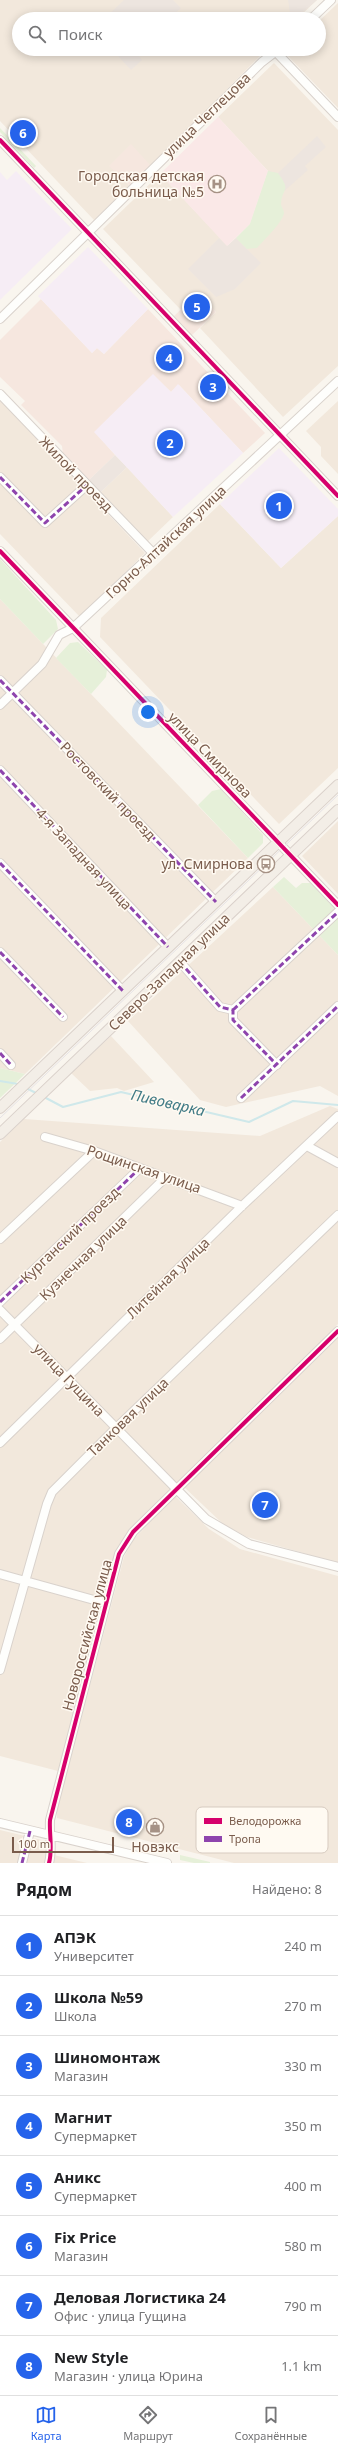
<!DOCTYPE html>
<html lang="ru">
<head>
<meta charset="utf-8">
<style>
  :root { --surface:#fff; --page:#f6f6f6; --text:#202124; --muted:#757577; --line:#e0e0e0; --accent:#2563eb }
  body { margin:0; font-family:"Noto Sans",sans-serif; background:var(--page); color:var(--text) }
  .scale { position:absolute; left:12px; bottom:10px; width:102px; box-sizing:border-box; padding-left:4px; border:2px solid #7a5c4c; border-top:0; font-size:11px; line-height:14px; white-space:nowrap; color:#7a5c4c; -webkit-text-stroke:3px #fffaf2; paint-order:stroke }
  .you { position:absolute; left:148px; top:712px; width:14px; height:14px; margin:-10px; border:3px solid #fff; border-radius:50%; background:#1a73e8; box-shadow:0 0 0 6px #1a73e833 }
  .badge { display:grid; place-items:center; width:26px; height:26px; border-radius:50%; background:var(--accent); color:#fff; font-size:13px; font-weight:700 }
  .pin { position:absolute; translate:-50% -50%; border:2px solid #fff; box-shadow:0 1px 4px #0006 }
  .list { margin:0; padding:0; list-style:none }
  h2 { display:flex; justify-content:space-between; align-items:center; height:52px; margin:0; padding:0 16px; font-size:17px }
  h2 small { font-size:13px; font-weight:400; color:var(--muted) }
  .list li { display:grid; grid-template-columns:26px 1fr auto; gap:12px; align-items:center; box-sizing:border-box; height:60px; padding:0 16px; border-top:1px solid var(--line) }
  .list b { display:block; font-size:15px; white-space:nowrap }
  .list p { margin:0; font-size:13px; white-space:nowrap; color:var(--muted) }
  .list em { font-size:13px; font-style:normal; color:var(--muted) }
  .icon { flex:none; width:22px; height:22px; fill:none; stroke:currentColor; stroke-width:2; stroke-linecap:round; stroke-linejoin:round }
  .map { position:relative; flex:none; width:338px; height:1863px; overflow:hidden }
  .search { position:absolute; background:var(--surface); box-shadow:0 2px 10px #0003; left:12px; right:12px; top:12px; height:44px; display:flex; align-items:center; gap:10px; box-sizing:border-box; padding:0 14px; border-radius:22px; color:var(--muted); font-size:15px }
  .sheet { height:532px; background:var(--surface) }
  nav { display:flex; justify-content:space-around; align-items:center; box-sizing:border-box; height:56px; border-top:1px solid var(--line); background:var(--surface); font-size:11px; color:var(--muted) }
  nav a { display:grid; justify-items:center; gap:2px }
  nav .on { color:var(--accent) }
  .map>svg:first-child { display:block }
  .residential { fill:#f2e8dc }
  .commercial { fill:#f6e7df }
  .industrial { fill:#ede5df }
  .education { fill:#f6edf5 }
  .medical { fill:#fae8e7 }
  .green { fill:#e6f0d9 }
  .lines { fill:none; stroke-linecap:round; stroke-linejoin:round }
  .stream { stroke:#cfe8ea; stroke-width:2 }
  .minor-casing { stroke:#d9d2cc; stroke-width:10 }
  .major-casing { stroke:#dad1cb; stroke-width:12 }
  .minor { stroke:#fefefc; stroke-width:8 }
  .major { stroke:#f3eee7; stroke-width:10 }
  .tram { stroke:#e6e3e6; stroke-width:1 }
  .quiet { stroke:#8e44ad; stroke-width:3; stroke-dasharray:6 3; stroke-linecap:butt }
  .cycleway-casing { stroke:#fffaf2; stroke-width:6 }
  .cycleway { stroke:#d6006c; stroke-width:4 }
  .labels { text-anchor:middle; stroke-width:3; stroke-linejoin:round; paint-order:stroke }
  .street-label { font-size:14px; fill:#7a5c4c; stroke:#fffaf2 }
  .poi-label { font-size:14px; fill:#7a5c4c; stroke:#fffaf2; text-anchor:end }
  .water-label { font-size:15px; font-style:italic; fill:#417b86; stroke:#fffaf2 }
  .key { fill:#fffaf2; stroke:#d7cbc0; stroke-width:1 }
  .key-label { font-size:11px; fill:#7a5c4c }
</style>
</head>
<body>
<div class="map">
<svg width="338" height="1863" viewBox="0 0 338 1863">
  <rect width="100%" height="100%" fill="#f9f5ee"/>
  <path class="residential" d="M0,0H317L297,19H19V49H267L151,166H110L130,186L94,220L0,121Z
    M338,3V108L285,53L289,49H319V21Z
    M274,63L338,130V366L283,417L200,328L216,312L198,294L181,310L103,229L160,174L228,246L250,224L268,171L218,117Z
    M0,400L145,553L80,617L0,534Z
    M338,401V474L321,456V447L306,431Z
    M127,467L173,517L147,542L101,492Z
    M220,504L281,568L338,516V768L279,824L100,637L101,618Z
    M0,599L248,858L25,1074L0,1068Z
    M338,821V894L302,856Z
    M273,887L338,955V1096L320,1086L226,1107L200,1100L128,1021Z
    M111,1036L154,1082L124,1091L117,1088L90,1091L71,1073Z
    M330,1106L338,1109V1324L171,1491L117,1552L58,1771L0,1756V1142L24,1119L260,1136Z
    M338,1337V1563L247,1537L223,1524L184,1487Z
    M175,1496L209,1529L240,1549L338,1576V1863H234L57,1818V1810L124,1557L133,1540Z
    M0,1830L46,1841L49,1849L45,1863H0Z
    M54,1855L87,1863H53Z"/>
  <path class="commercial" d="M131,144L151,166L130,186L109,166Z
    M198,293L216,312L191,336L173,317Z
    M41,299L92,353L97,348L104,354L148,309L265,433L243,453L179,385L171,392L153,375L95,432L115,455L89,480L63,454L62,446L21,405L25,401L0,377V340Z"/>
  <path class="industrial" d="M124,0H173L181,8L169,19H95L93,17L99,12L105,18Z
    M288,0H317L295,19L290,13Z
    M123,49H138L135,51L142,60L131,70L117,55Z
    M317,136L326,147L305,166L308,170L281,194L268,171L278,173Z
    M219,238L227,246L236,238L261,263L235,289L216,297L188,269Z
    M115,455L127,467L101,492L89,480Z"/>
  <path class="education" d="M16,171L72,229L0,300V172L7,180Z
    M88,247L148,309L104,354L97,348L92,353L38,296Z
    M153,374L171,392L178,384L243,453L173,517L94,432Z
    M279,448L338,509V516L281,568L220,504Z"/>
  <path class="medical" d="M218,117L268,171L250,224L227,246L160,174Z"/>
  <path class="green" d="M0,128L36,166L34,168L0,132Z
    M268,171L278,173C292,192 282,187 281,204C281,207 284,210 284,213C283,222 263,241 257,248L247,249L236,238L250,224Z
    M0,559L56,620L58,629L43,644L0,599Z
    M78,642L107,670L106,677L91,694L56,658L70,643Z
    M221,789L263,835V843L248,858L198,805L212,791Z
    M284,877L296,888L302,883H310L338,912V955L273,887Z
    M0,1068L25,1074L0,1098Z
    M180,1855L210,1862V1863H194L180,1860Z"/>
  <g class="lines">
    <path class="stream" d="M0,1081L18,1084
      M26,1088L38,1094
      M44,1097L63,1107L121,1092L249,1122L293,1101L338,1105"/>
    <defs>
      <path id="minor" d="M311,19L331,0
        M276,52L338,117
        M0,140L338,496
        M0,319L262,62L279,49
        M0,394L153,553
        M0,477L45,523L87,485
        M0,551L338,905
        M0,680L216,902
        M0,705L42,664L59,635L73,628L338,381
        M0,770L168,947
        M0,863L123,991
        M0,952L63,1017
        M180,962L220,1007L233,1010V1020L277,1065
        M233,1010L338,912
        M0,1053L11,1065
        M241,1098L338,1006
        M45,1137L94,1151L242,1206
        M307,1146L338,1163
        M0,1239L94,1151
        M0,1302L140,1168
        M0,1310L206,1519L249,1544L338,1567
        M0,1339L166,1177
        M0,1443L242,1206L338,1116
        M0,1574L105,1603
        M0,1670L47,1504L52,1492L116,1428L338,1215
        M0,1823L167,1863
        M22,1863L30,1831
        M49,1863C53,1848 49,1835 50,1820L119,1554L133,1532L338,1331"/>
      <path id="major" d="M0,1108L338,785
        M0,1134L338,810"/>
    </defs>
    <use href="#minor" class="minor-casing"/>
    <use href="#major" class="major-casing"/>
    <use href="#minor" class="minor"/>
    <use href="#major" class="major"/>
    <path class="tram" d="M0,1118L338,795"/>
    <path class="quiet" d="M0,477L45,523L87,485
      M0,680L216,902
      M0,770L168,947
      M0,863L123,991
      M0,952L63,1017
      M180,962L220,1007L233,1010V1020L277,1065
      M233,1010L338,912
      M0,1053L11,1065
      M241,1098L338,1006
      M0,1302L140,1168
      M22,1863L30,1831"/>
    <defs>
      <path id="cycleway" d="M0,140L338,496
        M0,551L338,905
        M49,1863C53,1848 49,1835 50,1820L119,1554L133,1532L338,1331"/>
    </defs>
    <use href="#cycleway" class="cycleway-casing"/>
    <use href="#cycleway" class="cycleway"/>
  </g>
  <defs>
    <symbol id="hospital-ring" viewBox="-11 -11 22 22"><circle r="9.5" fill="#fffaf2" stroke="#a69285" stroke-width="1.5"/><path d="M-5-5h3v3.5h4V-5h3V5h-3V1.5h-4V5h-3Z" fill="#a69285"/></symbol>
    <symbol id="bus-ring" viewBox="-11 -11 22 22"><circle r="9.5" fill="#fffaf2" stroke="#a69285" stroke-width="1.5"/><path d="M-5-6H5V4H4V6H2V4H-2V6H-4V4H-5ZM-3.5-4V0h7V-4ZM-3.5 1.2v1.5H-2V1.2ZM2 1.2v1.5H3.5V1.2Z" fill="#a69285"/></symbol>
    <symbol id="shop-ring" viewBox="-11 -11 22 22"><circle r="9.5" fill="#fffaf2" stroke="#a69285" stroke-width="1.5"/><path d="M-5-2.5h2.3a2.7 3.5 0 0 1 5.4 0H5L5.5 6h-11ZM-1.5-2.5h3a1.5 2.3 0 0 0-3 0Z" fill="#a69285"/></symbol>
  </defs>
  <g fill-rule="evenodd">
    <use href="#hospital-ring" x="207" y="174" width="20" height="20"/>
    <use href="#bus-ring" x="256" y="854" width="20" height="20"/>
    <use href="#shop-ring" x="145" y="1817" width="20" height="20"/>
  </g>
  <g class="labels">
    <g class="street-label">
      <text transform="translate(207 115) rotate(-44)" y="5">улица Чеглецова</text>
      <text transform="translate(76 474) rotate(46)" y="5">Жилой проезд</text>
      <text transform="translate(166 542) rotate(-43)" y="5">Горно-Алтайская улица</text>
      <text transform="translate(210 755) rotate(46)" y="5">улица Смирнова</text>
      <text transform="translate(108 791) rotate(46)" y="5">Ростовский проезд</text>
      <text transform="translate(84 859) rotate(47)" y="5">4-я Западная улица</text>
      <text transform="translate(169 972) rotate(-44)" y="5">Северо-Западная улица</text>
      <text transform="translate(144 1169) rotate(19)" y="5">Рощинская улица</text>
      <text transform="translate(70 1235) rotate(-44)" y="5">Курганский проезд</text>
      <text transform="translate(83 1258) rotate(-44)" y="5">Кузнечная улица</text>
      <text transform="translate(168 1278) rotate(-44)" y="5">Литейная улица</text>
      <text transform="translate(69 1380) rotate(46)" y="5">улица Гущина</text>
      <text transform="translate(128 1417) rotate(-44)" y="5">Танковая улица</text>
      <text transform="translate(87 1635) rotate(-75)" y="5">Новороссийская улица</text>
    </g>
    <g class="poi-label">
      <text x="204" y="181">Городская детская<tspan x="204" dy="16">больница №5</tspan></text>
      <text x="253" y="869">ул. Смирнова</text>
      <text x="155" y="1852" text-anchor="middle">Новэкс</text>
    </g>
    <g class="water-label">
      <text transform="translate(168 1103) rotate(13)" y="5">Пивоварка</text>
    </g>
  </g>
  <rect x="196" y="1807" width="132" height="46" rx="6" class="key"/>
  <rect x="204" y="1818" width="18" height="6" fill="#d6006c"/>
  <rect x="204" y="1836" width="18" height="6" fill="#8e44ad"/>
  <g class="key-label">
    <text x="229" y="1825">Велодорожка</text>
    <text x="229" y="1843">Тропа</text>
  </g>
</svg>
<div class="scale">100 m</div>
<div class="you"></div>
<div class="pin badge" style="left:279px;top:506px">1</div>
<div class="pin badge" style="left:170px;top:443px">2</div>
<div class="pin badge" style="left:213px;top:387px">3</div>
<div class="pin badge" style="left:169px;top:358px">4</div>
<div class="pin badge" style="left:197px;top:307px">5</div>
<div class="pin badge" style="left:23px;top:133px">6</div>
<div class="pin badge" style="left:265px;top:1505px">7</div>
<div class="pin badge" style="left:129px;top:1822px">8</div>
<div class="search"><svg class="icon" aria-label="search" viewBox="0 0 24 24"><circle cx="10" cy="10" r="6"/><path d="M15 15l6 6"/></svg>Поиск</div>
</div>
<section class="sheet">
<h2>Рядом<small>Найдено: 8</small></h2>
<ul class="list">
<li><span class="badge">1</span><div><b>АПЭК</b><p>Университет</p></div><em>240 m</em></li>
<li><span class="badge">2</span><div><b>Школа №59</b><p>Школа</p></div><em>270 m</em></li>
<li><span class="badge">3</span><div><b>Шиномонтаж</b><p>Магазин</p></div><em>330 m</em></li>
<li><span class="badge">4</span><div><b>Магнит</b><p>Супермаркет</p></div><em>350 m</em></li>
<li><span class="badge">5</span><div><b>Аникс</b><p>Супермаркет</p></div><em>400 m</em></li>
<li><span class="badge">6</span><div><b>Fix Price</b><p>Магазин</p></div><em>580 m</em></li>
<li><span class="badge">7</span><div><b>Деловая Логистика 24</b><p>Офис · улица Гущина</p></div><em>790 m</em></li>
<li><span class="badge">8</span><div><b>New Style</b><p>Магазин · улица Юрина</p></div><em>1.1 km</em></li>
</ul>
</section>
<nav>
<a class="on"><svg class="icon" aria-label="map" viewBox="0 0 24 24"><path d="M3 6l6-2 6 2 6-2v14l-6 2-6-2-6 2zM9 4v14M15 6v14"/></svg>Карта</a>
<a><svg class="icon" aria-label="directions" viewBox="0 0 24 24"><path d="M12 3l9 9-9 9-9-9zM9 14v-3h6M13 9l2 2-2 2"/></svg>Маршрут</a>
<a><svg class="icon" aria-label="saved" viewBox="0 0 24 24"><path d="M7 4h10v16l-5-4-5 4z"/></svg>Сохранённые</a>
</nav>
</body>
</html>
